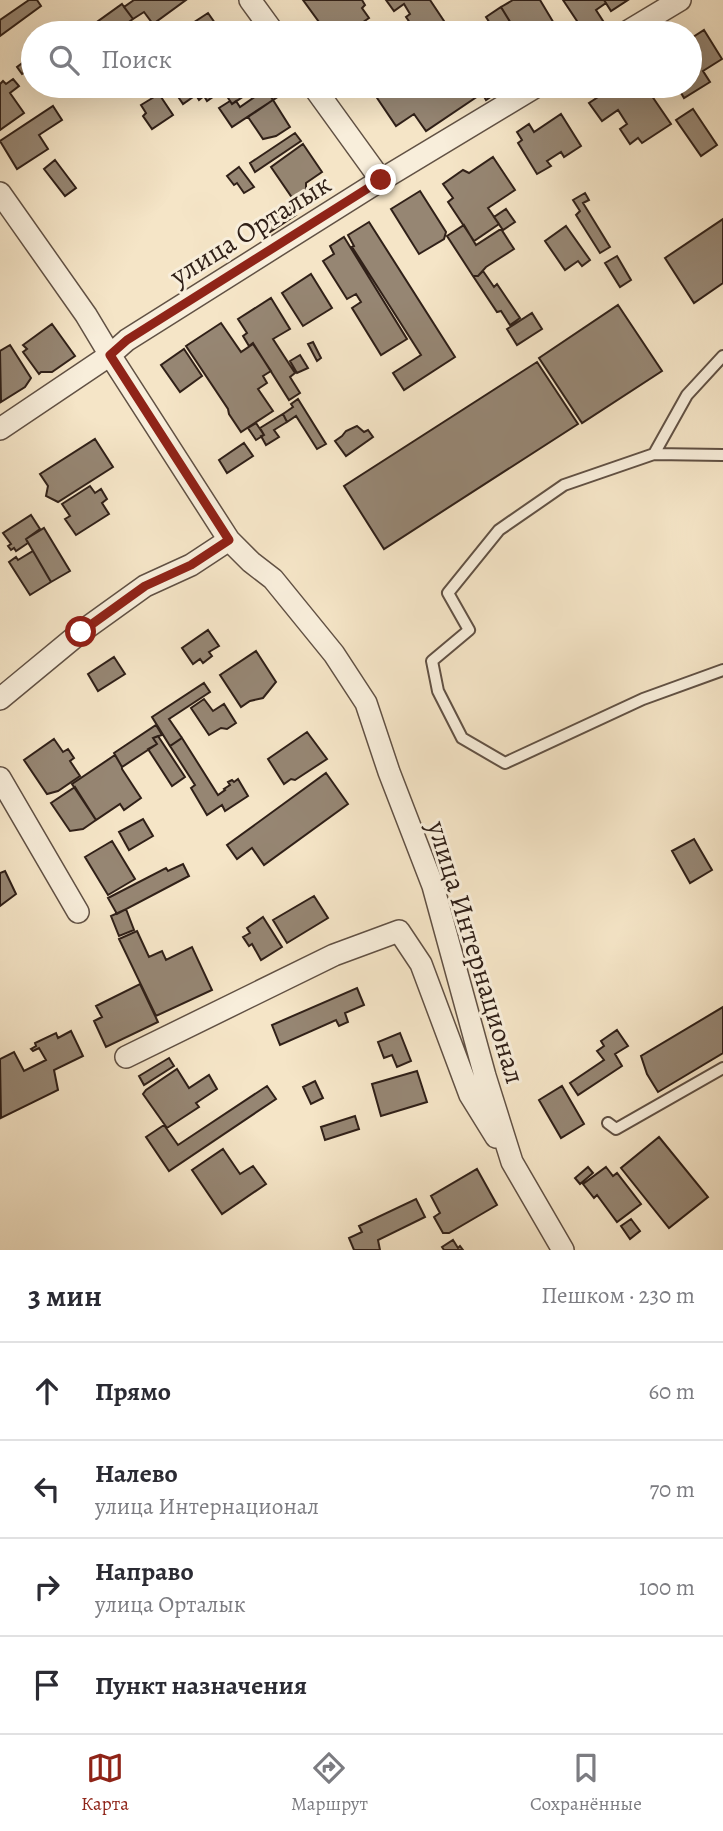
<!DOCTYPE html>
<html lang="ru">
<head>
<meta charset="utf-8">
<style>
  :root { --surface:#fff; --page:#f2f2f3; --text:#2b2b33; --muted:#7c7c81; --line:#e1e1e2; --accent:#8f2418 }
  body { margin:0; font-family:Alegreya,serif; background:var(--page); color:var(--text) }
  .stop { position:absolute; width:21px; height:21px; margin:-16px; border:5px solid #8f2418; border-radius:50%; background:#fff }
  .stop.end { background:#8f2418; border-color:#fff; box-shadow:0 2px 7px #0008 }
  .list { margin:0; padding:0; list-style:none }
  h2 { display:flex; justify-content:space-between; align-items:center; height:91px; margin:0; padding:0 28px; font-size:30px }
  h2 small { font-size:23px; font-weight:400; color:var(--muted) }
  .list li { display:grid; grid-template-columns:46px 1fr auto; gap:21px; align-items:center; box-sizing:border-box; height:98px; padding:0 28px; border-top:2px solid var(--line) }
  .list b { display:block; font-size:26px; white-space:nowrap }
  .list p { margin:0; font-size:23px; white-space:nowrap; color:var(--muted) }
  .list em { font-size:23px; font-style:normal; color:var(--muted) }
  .icon { flex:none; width:38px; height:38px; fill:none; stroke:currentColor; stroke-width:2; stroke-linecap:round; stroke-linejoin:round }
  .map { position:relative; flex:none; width:723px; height:1250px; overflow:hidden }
  .search { position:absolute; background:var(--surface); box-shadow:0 7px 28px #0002; left:21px; right:21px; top:21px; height:77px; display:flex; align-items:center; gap:18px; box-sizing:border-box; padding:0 24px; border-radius:38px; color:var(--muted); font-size:26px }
  .sheet { height:483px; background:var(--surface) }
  nav { display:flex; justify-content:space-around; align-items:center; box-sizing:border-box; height:98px; border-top:2px solid var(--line); background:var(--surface); font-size:19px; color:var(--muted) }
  nav a { display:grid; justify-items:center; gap:4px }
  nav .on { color:var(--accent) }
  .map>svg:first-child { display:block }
  .building { fill:#968673; stroke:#302018; stroke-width:2 }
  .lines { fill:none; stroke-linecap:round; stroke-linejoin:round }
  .lane-casing { stroke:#615144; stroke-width:14 }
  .street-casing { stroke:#615144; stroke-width:24 }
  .lane { stroke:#f8eedb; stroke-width:10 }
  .street { stroke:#f8eedb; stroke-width:21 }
  .route { stroke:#8f2418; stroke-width:9 }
  .labels { text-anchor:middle; stroke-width:6; stroke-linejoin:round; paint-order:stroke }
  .street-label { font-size:28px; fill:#302018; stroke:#f8eedb }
</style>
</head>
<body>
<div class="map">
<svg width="723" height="1250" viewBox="0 0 723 1250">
  <rect width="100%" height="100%" fill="#f5e5c7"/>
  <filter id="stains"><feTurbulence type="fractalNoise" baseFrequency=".00286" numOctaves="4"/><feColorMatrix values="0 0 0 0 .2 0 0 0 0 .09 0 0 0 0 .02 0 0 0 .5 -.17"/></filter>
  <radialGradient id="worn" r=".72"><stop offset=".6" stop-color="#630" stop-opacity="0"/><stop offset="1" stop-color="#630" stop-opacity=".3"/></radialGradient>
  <path class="building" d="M29,0H37L41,6L0,36V20Z
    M134,0H186L153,24L144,12L133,19L124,7Z
    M303,0H362L365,5L362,8L369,18L347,33H327Z
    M386,0H430L452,33H417L406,17L410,14L404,4L394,11Z
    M513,0H540L558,30L552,33H498L512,25L501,7Z
    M563,0H604L606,3L596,10L605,24L592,33H585Z
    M604,0H628L611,11Z
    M122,4L133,19L113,33H84L83,32Z
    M501,7L512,25L496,33L486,17Z
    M208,13L222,33H180L179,32Z
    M704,30L722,59L703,71L710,82L684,98L677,86H690V39Z
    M33,55V72L30,74L28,71L22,74L17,67Z
    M13,79L19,86L10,93L24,113L0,130V84L3,81L6,84Z
    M123,86H137L127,93Z
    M185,86H259L232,104L223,90L207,101L204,96L199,100L196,95L183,104L175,92Z
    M271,86H285L288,90L273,100L266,89Z
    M369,86H480L484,92L426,131L414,114L396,126Z
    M485,86H507L486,100L482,93L484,92L482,88Z
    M615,86H645L671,124L642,143L638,138L630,144L620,129L627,124L618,110L602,121L589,103Z
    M266,89L273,100L232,127L219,108L230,101L232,104L236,101L240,107Z
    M159,94L173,115L152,129L143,116L146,113L141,105Z
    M273,100L290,127L276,136L263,139L248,117Z
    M53,106L62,120L39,135L48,149L17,169L0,141Z
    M693,109L717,145L701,156L676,120Z
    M561,114L581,146L564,157L561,152L547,161L551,166L537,174L518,143L522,140L517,132L529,124L534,132Z
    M295,133L301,141L255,172L250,163Z
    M303,144L322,172L306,183V190L293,199L271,167Z
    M493,157L515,190L488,208L499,224L474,241L448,202L453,198L443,184L463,170L469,173Z
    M55,160L76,188L65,196L44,169Z
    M239,167L254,187L244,193L237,183L234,185L227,176Z
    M420,191L446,232L444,239L419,254L391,209Z
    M585,193L589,200L583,203L610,247L600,253L576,215L580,211L573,200Z
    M291,207L296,215L270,232L265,224Z
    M506,209L515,222L503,230L494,217Z
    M723,219V283L694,303L665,258Z
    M369,222L455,357L404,390L393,373L421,355L352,247L354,246L348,235Z
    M464,225L476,245L501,229L514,249L486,267L478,276H473L447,236Z
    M566,226L590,260L582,266L578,261L565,270L545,241Z
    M344,237L407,339L381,355L352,308L361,302L356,294L347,299L323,261L334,254L330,246Z
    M617,256L631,280L620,287L605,263Z
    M483,271L494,287L497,284L520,318L510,325L501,311L497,312L473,276H478Z
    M311,274L332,308L303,326L282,293Z
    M271,298L290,329L273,339L295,373L290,377L300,393L289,400L253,343L249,346L243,336L247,333L238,319Z
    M618,305L662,371L582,423L539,358Z
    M532,313L542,329L517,345L507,329Z
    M221,323L241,352L253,344L271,371L263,376L267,383L258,389L273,411L241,432L229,414L228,409L186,346Z
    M52,324L75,356L52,372H41L39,374L23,352L27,349L23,345Z
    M313,342L321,358L317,361L308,344Z
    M10,345L31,378L25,387L1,402L0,351Z
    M184,349L202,376L180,392L161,365Z
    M300,355L308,368L297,373L290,361Z
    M537,362L578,424L384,549L344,486Z
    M298,399L326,444L317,449L296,416L287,422L283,414L293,407L291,404Z
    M283,414L287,422L274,430L279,437L266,445L261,436L264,435L260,428Z
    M256,423L264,435L256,440L248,428Z
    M357,426L364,432L368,430L373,437L346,456L335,441L342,436L346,431Z
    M95,439L113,467L58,502L46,496L48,486L40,474Z
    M244,443L253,456L227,473L219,460Z
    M90,486L95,493L101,489L107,499L102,503L109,514L76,535L65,519L70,516L62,504Z
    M31,515L40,529L26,539L28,543L16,551L14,548L11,550L8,546L11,544L3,533Z
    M44,528L70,571L51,582L26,539Z
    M33,551L51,582L30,595L9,562L16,557L18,560Z
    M208,630L219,646L209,652L212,656L203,663L200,659L193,664L182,648Z
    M256,651L276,682L263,698L250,701L241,707L220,675Z
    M114,657L125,674L98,691L88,674Z
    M204,683L210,692L169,719L182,738L170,746L152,717Z
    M204,699L213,711L224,704L236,723L227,729L221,728L209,735L191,708Z
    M156,725L162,735L153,738L157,744L122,767L114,753Z
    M307,732L327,759L295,780L291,779L284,784L268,759Z
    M158,736L185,777L172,786L148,749L157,744L153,738Z
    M182,738L218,795L225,790L224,789L230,785L228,782L232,780L234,782L238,779L248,796L225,811L222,805L207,815L191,788L195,785L170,746Z
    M54,739L63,752L68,749L74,758L70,761L80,776L58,791L47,794L24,760Z
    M115,755L122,767V769L141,798L124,810L120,804L96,820L72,784Z
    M326,773L348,804L264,865L252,848L237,859L227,845Z
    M75,787L96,820L83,829L70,831L51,803Z
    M143,819L153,836L129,850L119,832Z
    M694,839L712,870L690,883L672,851Z
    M112,841L135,879L108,895L85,857Z
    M183,864L189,876L117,914L108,898L166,868L168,871Z
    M5,871L16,894L0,906V873Z
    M314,896L328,918L287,943L273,920Z
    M126,909L134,930L119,936L111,916Z
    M263,917L282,947L261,960L252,944L249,946L243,937L250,933L247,928Z
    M137,931L149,957L162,951L166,960L192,947L212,990L156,1016L119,939Z
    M140,984L158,1022L106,1047L94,1021L102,1017L96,1006Z
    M357,988L364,1005L345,1013L348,1022L339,1026L336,1020L280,1045L272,1025Z
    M723,1007V1053L658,1092L647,1074L641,1056Z
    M617,1030L628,1046L615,1054L622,1066L578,1095L570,1083L604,1060L597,1051L604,1046L601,1041Z
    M71,1031L83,1056L54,1070L58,1090L1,1118L0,1059L14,1052L24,1071L46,1060L39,1048L33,1051L31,1049L36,1046L35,1043L56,1033L58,1038Z
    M400,1033L411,1061L397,1067L392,1055L384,1058L378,1042Z
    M169,1058L174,1066L144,1085L139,1076Z
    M177,1069L189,1088L209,1075L217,1089L196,1103L199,1107L167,1128L143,1094L146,1090Z
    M417,1071L427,1102L381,1116L372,1084Z
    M315,1081L323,1098L311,1104L303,1087Z
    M267,1086L276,1099L169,1171L146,1137L164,1125L178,1145Z
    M562,1086L584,1124L561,1138L539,1100Z
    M355,1116L359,1129L325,1140L321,1127Z
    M659,1137L708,1197L669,1228L621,1168Z
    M223,1149L240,1174L253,1166L266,1184L222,1214L192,1170Z
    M588,1167L593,1173L580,1184L575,1178Z
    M606,1167L613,1176L617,1173L641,1204L617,1222L597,1195L594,1198L583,1184Z
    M477,1169L497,1205L449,1233H443L434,1217L440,1213L431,1196Z
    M416,1199L425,1217L378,1240L380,1250H354L349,1238L362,1232L359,1226Z
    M631,1219L640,1231L630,1239L621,1226Z
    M453,1240L458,1248L460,1246L463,1250H444L442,1247Z"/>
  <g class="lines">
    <defs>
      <path id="lane" d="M654,454L687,395L723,356
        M723,455L654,454L564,485L499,530L448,593L469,630L432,661L438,691L462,738L505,763L643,699L723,670
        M608,1123L616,1129L723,1068"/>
      <path id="street" d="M250,0L274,33
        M625,33L680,0
        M313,86L381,180
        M0,193L86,315L110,355L229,540L251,562L273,579L334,654L366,703L389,772L433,886L485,1076L512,1162L563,1250
        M0,429L110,355L127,340L381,180L537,86
        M0,699L81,632L145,586L191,565L229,540
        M0,778L78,912
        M126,1057L334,955L399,931L421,964L470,1095L496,1137"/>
    </defs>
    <use href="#lane" class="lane-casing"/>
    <use href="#street" class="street-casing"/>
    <use href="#lane" class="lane"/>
    <use href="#street" class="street"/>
  </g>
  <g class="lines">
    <path class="route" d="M81,632L145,586L191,565L229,540L110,355L127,340L381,180"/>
  </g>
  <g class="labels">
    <g class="street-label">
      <text transform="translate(250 229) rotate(-32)" y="10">улица Орталык</text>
      <text transform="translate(477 952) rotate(73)" y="10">улица Интернационал</text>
    </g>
  </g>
  <rect width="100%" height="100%" filter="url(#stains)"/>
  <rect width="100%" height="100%" fill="url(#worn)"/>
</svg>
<div class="stop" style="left:81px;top:632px"></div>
<div class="stop end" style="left:381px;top:180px"></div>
<div class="search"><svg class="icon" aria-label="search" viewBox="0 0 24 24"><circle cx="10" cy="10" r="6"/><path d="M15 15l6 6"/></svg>Поиск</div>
</div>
<section class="sheet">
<h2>3 мин<small>Пешком · 230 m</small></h2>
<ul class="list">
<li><svg class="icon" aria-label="ahead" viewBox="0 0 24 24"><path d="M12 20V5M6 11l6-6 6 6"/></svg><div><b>Прямо</b></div><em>60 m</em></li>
<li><svg class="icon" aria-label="left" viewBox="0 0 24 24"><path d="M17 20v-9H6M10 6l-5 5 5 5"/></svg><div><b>Налево</b><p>улица Интернационал</p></div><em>70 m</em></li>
<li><svg class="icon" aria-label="right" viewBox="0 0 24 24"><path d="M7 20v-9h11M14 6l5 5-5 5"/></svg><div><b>Направо</b><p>улица Орталык</p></div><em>100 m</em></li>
<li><svg class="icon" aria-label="arrive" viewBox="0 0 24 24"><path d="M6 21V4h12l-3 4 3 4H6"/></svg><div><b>Пункт назначения</b></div></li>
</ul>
</section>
<nav>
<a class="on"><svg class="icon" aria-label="map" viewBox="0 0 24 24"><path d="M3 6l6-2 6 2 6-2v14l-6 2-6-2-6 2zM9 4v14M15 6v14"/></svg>Карта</a>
<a><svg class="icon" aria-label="directions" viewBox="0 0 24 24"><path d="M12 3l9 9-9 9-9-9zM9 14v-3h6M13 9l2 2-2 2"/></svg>Маршрут</a>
<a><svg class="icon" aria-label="saved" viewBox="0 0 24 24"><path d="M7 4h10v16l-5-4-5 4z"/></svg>Сохранённые</a>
</nav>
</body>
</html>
